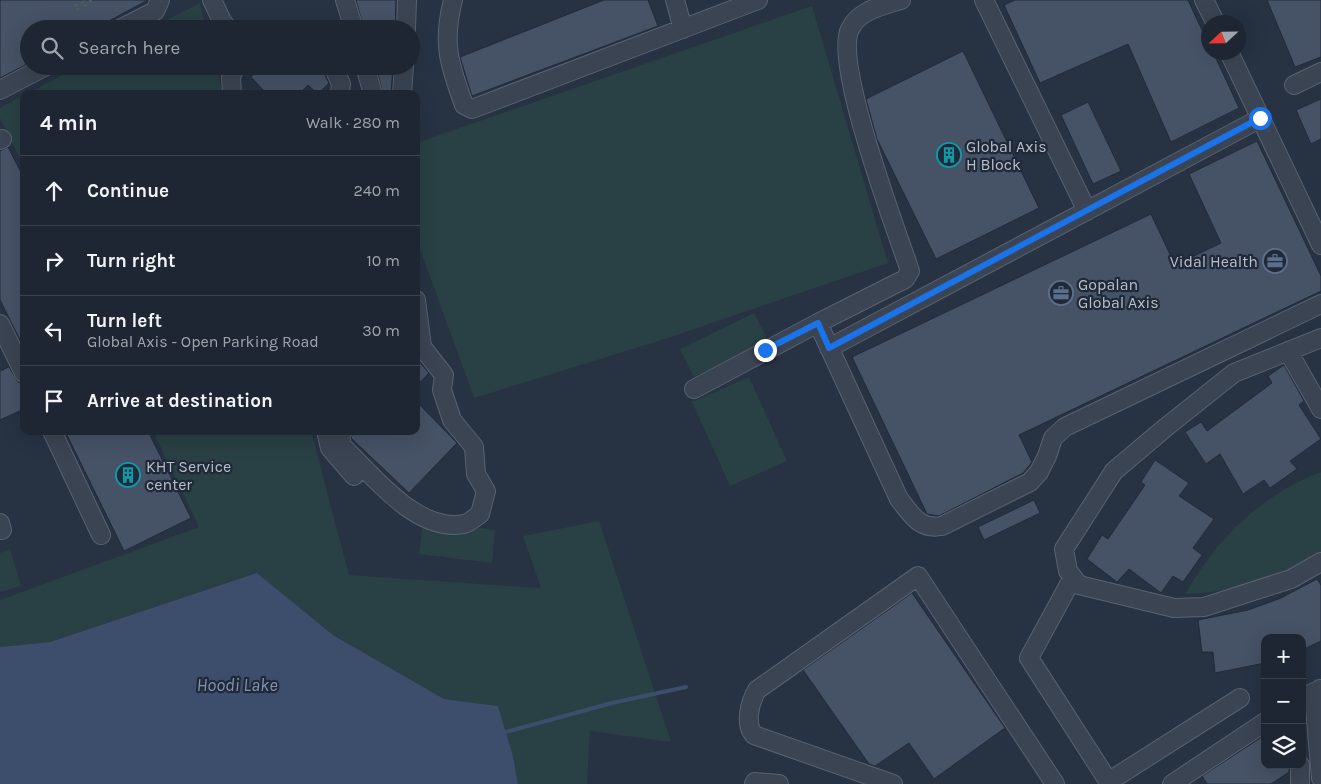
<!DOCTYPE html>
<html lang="en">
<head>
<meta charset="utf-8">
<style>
  :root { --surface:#1d2632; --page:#2a323e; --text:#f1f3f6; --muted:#a0a5ac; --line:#3b434d }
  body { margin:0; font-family:Karla,sans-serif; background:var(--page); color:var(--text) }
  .controls { position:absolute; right:15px; bottom:15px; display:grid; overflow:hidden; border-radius:10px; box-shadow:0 5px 20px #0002 }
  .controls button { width:45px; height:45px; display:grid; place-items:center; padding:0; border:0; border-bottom:1px solid var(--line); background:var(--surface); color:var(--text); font:25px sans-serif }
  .compass { position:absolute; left:1201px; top:15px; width:45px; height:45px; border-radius:50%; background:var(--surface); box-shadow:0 5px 20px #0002; rotate:248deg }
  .stop { position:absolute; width:15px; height:15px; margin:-11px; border:4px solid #1a73e8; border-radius:50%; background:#fff }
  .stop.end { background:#1a73e8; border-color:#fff; box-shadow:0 1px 5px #0008 }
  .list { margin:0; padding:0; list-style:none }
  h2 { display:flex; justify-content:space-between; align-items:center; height:65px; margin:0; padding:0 20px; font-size:21px }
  h2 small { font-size:16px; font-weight:400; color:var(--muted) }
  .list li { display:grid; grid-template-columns:32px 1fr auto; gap:15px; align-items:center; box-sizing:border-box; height:70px; padding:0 20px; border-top:1px solid var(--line) }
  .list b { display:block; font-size:19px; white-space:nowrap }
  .list p { margin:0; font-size:16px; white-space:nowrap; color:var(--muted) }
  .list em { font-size:16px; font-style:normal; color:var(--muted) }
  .icon { flex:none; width:28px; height:28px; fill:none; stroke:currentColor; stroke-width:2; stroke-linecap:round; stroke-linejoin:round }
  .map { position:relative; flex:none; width:1321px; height:784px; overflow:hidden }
  .search { position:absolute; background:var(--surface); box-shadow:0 5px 20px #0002; left:20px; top:20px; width:400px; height:55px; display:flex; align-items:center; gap:12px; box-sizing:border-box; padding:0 18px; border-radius:28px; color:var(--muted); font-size:19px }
  .panel { position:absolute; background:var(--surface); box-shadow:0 5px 20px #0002; left:20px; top:90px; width:400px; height:345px; border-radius:10px }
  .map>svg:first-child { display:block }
  .green { fill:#294044 }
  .water { fill:#3d4e6c }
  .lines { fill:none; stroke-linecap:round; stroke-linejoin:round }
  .stream { stroke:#3d4e6c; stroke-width:4 }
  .building { fill:#465265; stroke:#222b3a }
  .minor-casing { stroke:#596270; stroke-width:20 }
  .path { stroke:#475d60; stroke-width:2.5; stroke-dasharray:4 4; stroke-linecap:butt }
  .minor { stroke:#3b4453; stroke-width:18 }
  .route { stroke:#1a73e8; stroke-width:6 }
  .labels { text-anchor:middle; stroke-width:4.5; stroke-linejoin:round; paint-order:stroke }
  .poi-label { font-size:16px; fill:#b8bfcc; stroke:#202938; text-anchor:start }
  .water-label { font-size:18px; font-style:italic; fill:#8094b3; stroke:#202938 }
</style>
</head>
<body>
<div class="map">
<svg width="1321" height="784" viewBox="0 0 1321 784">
  <rect width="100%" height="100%" fill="#273243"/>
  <path class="green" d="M200,3L206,29H150Z
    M812,6L888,263L665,339L474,398L416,238V143Z
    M79,66H216L223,94H27Z
    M24,95V167L0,118V108Z
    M754,313L768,340L694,377L680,349Z
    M749,377L787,461L730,486L692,402Z
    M153,431H311L349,575L541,588L523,536L599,521L671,742L590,731L587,784H518L513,756L498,706L444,699L333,635L257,573L50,642L0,647V600L199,527Z
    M1321,472V552C1281,580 1233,592 1185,594C1217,539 1260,495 1321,472Z
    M423,521L495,530L492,563L419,554Z
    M10,549L21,586L0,592V553Z"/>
  <path class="water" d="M257,573L333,635L444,699L498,706L513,756L518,784H0V647L50,642Z"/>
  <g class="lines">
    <path class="stream" d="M502,733L612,703L686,687"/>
  </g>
  <path class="building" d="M0,0H148L94,29H29V63L0,78Z
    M356,0H396L395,29H364Z
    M604,0H648L658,26L472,96L460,57Z
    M1015,0H1188L1208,43V52H1213L1239,108L1171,142L1128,44L1040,83L1004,5Z
    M1267,0H1321V57L1295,67Z
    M963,51L1039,208L936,259L877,139L866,99Z
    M262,66H320L329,83L318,94L308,85L299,94H267L251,77Z
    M376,66H393L391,94H383Z
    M1321,99V139L1311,144L1296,110Z
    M1088,102L1121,171L1093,184L1061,115Z
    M1257,141L1321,276V291L1019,435L1032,462L1023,473L939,516L927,514L852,357L1151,214L1175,265L1221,243L1189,174Z
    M8,147L24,178V348L0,300V151Z
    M416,358L429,373L416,386Z
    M1284,365L1304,401L1299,405L1321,439L1290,461L1297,469L1270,488L1264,480L1243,494L1220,454L1206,464L1185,432L1201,422L1207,431L1272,383L1268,376Z
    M9,367L18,382L24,384V409L0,420V371Z
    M416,401L457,443L409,493L351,438L353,431H416Z
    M65,431H148L191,518L124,551Z
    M1155,460L1189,483L1179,496L1214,519L1193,548L1202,555L1183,582L1173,576L1161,593L1129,569L1117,582L1087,559L1102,535L1108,539L1145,485L1141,482Z
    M1034,500L1040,513L984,540L978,527Z
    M1317,579L1321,585V641L1302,650V638H1265V663L1215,673L1213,652H1202L1198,620L1248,610L1281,598Z
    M912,593L1005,728L934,779L909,743L875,766L869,764L803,670Z
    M1265,735V765H1289V772L1271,784H1207L1202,776Z"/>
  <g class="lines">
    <defs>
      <path id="minor" d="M212,0L222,21L228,29
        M345,0L354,29
        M453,0C442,43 449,64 464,105L472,109L758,0
        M675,0L683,29
        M901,0C882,6 859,10 850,29C833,63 896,229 910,271L905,279L818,323L899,499C912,515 919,530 942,526L1030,482L1039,472L1047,456L1053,438L1065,427L1321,304
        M984,0L1087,211
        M1204,0L1215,22
        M120,29L155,11L160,0
        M406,29L407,0
        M1229,52L1321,245
        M333,66L341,84L340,94
        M365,66L373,94
        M1294,85L1321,72
        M0,90L46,66
        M232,94L231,76L236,66
        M402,94L404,66
        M0,140L2,139
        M0,324L24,373
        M1321,338L1234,373L1165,428L1114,471L1064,549L1068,571L1079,585L1174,608L1204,607L1291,579L1321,562
        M829,348L1261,118
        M1288,351L1321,409
        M694,389L818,323
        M52,431L101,535
        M326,431L330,448L354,476
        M343,431L340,435L342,446C373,475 416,533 464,524C469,523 476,517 480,514L486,491L476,474L474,447L452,420L442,390L444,375L422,347L416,300
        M0,523L2,530H0
        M1072,579L1029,658L1110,784
        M1320,689L1315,708L1321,778
        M1302,698L1321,689
        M1300,765V784
        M1108,782L1240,698
        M754,784L755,782L779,784
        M893,784L754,735C744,724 750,702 757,690L918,576L1055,784
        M1172,784L1265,722"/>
    </defs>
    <use href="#minor" class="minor-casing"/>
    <path class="path" d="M74,6L88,0
      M76,10L91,2L90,0
      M26,41L29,47
      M22,43L29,55"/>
    <use href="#minor" class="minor"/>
  </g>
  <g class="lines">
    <path class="route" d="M765,350L818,323L829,348L1260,118"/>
  </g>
  <defs>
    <symbol id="building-ring" viewBox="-11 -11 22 22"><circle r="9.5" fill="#202938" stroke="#0f9aa8" stroke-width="1.5"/><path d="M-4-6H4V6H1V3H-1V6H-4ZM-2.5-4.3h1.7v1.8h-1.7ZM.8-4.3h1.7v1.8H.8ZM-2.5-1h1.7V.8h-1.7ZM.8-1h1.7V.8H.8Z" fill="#0f9aa8"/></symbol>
    <symbol id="office-ring" viewBox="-11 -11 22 22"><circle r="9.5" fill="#202938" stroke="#5c6f8a" stroke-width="1.5"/><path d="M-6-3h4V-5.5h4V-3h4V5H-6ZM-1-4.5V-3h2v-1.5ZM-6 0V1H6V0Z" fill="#5c6f8a"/></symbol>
  </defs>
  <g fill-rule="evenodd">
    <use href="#building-ring" x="935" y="141" width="28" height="28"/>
    <use href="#office-ring" x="1261" y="247" width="28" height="28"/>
    <use href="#office-ring" x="1047" y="279" width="28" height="28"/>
    <use href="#building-ring" x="114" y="461" width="28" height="28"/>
  </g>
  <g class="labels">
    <g class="poi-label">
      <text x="966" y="152">Global Axis<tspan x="966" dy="18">H Block</tspan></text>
      <text x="1258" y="267" text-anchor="end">Vidal Health</text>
      <text x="1078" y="290">Gopalan<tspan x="1078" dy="18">Global Axis</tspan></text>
      <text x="146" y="472">KHT Service<tspan x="146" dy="18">center</tspan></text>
    </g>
    <g class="water-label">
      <text x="237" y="691">Hoodi Lake</text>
    </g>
  </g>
</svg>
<div class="controls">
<button>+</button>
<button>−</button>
<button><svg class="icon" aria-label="layers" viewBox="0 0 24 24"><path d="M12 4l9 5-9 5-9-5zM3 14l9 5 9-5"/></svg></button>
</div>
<svg class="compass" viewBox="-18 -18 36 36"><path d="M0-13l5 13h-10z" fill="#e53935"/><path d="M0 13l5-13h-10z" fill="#a0a5ac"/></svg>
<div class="stop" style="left:1260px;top:118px"></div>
<div class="stop end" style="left:765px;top:350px"></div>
<div class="search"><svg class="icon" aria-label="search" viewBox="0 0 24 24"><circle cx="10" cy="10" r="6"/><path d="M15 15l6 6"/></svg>Search here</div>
<section class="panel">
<h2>4 min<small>Walk · 280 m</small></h2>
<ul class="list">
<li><svg class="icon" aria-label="ahead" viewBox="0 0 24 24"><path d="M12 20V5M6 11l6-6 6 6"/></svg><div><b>Continue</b></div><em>240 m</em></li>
<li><svg class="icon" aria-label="right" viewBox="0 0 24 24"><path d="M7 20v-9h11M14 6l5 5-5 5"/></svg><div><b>Turn right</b></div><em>10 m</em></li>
<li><svg class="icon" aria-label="left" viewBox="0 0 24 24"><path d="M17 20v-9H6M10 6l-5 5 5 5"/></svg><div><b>Turn left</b><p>Global Axis - Open Parking Road</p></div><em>30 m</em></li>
<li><svg class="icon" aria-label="arrive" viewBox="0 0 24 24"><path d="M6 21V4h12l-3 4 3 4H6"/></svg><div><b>Arrive at destination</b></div></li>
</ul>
</section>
</div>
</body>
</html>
